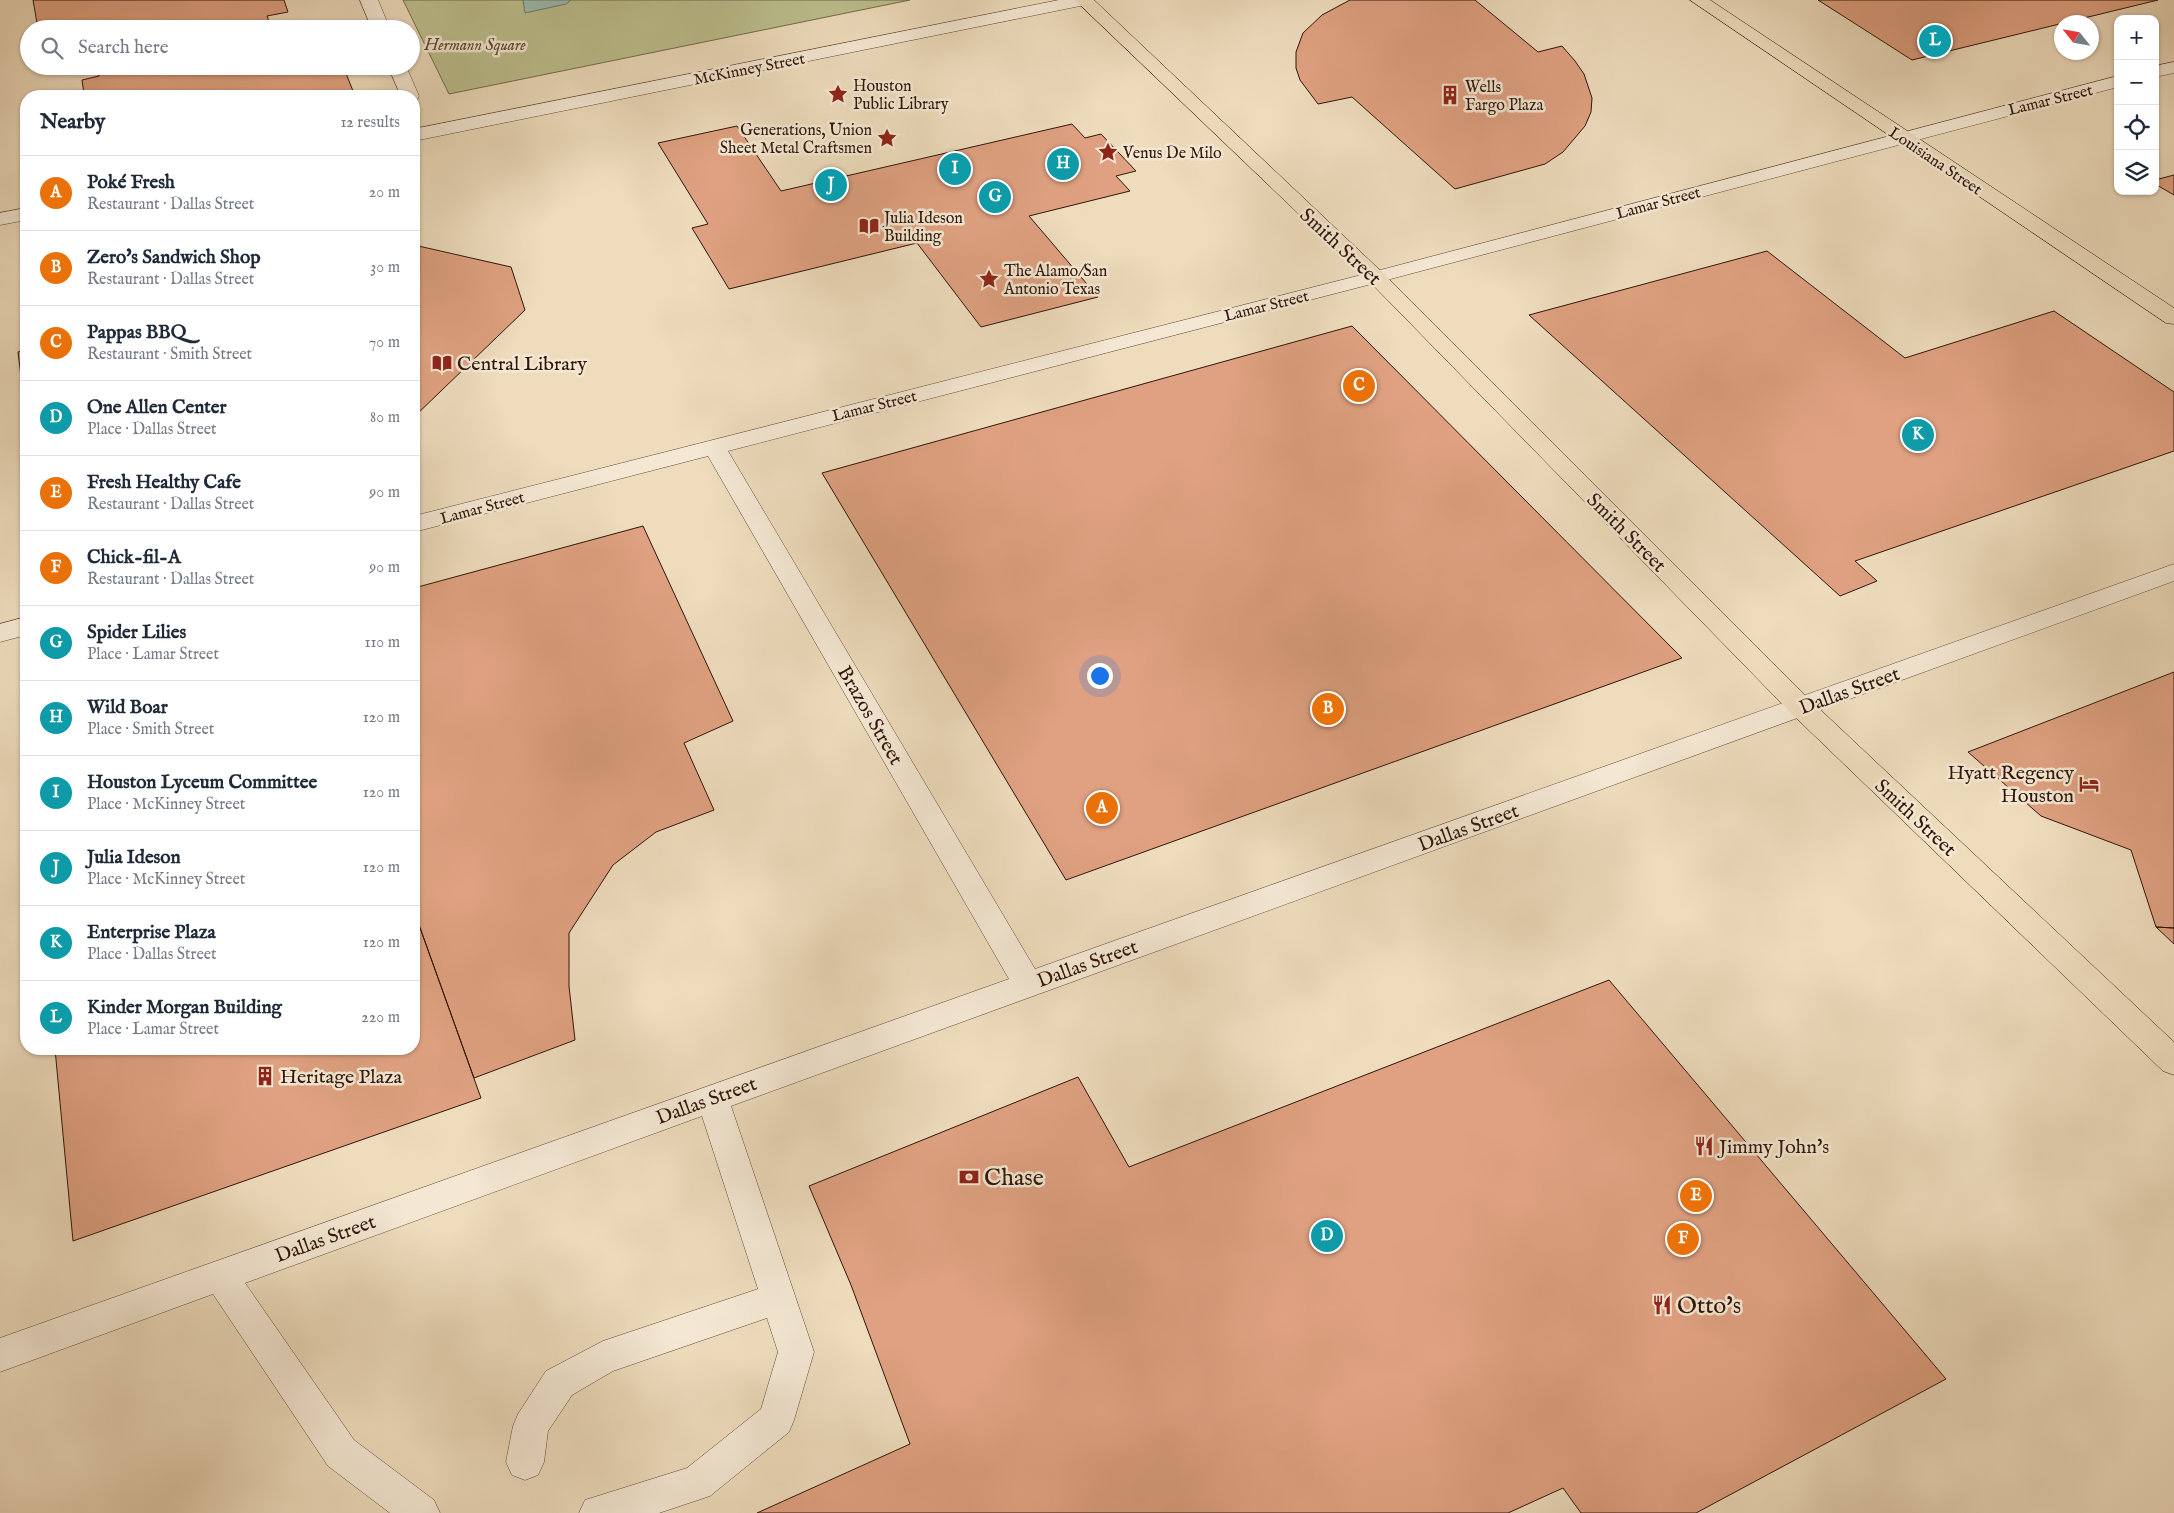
<!DOCTYPE html>
<html lang="en">
<head>
<meta charset="utf-8">
<style>
  :root { --surface:#fff; --page:#f2f2f3; --text:#1f2937; --muted:#747a83; --line:#e0e1e3; --accent:#8f2418 }
  body { margin:0; font-family:"IM FELL English",serif; background:var(--page); color:var(--text) }
  .controls { position:absolute; right:15px; top:15px; display:grid; overflow:hidden; border-radius:10px; box-shadow:0 1px 4px #0004 }
  .controls button { width:45px; height:45px; display:grid; place-items:center; padding:0; border:0; border-bottom:1px solid var(--line); background:var(--surface); color:var(--text); font:25px sans-serif }
  .compass { position:absolute; left:2054px; top:15px; width:45px; height:45px; border-radius:50%; background:var(--surface); box-shadow:0 1px 4px #0004; rotate:301deg }
  .you { position:absolute; left:1099px; top:675px; width:18px; height:18px; margin:-12px; border:4px solid #fff; border-radius:50%; background:#1a73e8; box-shadow:0 0 0 8px #1a73e833 }
  .badge { display:grid; place-items:center; width:32px; height:32px; border-radius:50%; background:var(--accent); color:#fff; font-size:16px; font-weight:700 }
  .pin { position:absolute; translate:-50% -50%; border:2px solid #fff; box-shadow:0 1px 5px #0006 }
  .list { margin:0; padding:0; list-style:none }
  h2 { display:flex; justify-content:space-between; align-items:center; height:65px; margin:0; padding:0 20px; font-size:21px }
  h2 small { font-size:16px; font-weight:400; color:var(--muted) }
  .list li { display:grid; grid-template-columns:32px 1fr auto; gap:15px; align-items:center; box-sizing:border-box; height:75px; padding:0 20px; border-top:1px solid var(--line) }
  .list b { display:block; font-size:19px; white-space:nowrap }
  .list p { margin:0; font-size:16px; white-space:nowrap; color:var(--muted) }
  .list em { font-size:16px; font-style:normal; color:var(--muted) }
  .icon { flex:none; width:28px; height:28px; fill:none; stroke:currentColor; stroke-width:2; stroke-linecap:round; stroke-linejoin:round }
  .map { position:relative; flex:none; width:2174px; height:1513px; overflow:hidden }
  .search { position:absolute; background:var(--surface); box-shadow:0 1px 4px #0004; left:20px; top:20px; width:400px; height:55px; display:flex; align-items:center; gap:12px; box-sizing:border-box; padding:0 18px; border-radius:28px; color:var(--muted); font-size:19px }
  .panel { position:absolute; background:var(--surface); box-shadow:0 1px 4px #0004; left:20px; top:90px; width:400px; height:965px; border-radius:20px }
  .map>svg:first-child { display:block }
  .green { fill:#bcbf8e; stroke:#766a4b }
  .water { fill:#99bcb1; stroke:#6f796d }
  .building { fill:#dfa181; stroke:#301508 }
  .lines { fill:none; stroke-linecap:round; stroke-linejoin:round }
  .minor-casing { stroke:#604735; stroke-width:1 }
  .major-casing { stroke:#301508; stroke-width:1 }
  .minor { fill:#f4e8d4; fill-rule:evenodd }
  .major { fill:#eedcbd; fill-rule:evenodd }
  .labels { text-anchor:middle; stroke-width:5; stroke-linejoin:round; paint-order:stroke }
  .far-park-label { font-size:16px; font-style:italic; fill:#5a4830; stroke:#f4e8d4 }
  .far-street-label { font-size:16px; fill:#301508; stroke:#f4e8d4 }
  .far-poi-label { font-size:16px; fill:#301508; stroke:#f4e8d4; text-anchor:start }
  .street-label { font-size:20px; fill:#301508; stroke:#f4e8d4 }
  .poi-label { font-size:20px; fill:#301508; stroke:#f4e8d4; text-anchor:start }
  .near-poi-label { font-size:24px; fill:#301508; stroke:#f4e8d4; text-anchor:start }
</style>
</head>
<body>
<div class="map">
<svg width="2174" height="1513" viewBox="0 0 2174 1513">
  <rect width="100%" height="100%" fill="#eedcbd"/>
  <filter id="stains"><feTurbulence type="fractalNoise" baseFrequency=".004" numOctaves="4"/><feColorMatrix values="0 0 0 0 .2 0 0 0 0 .09 0 0 0 0 .02 0 0 0 .5 -.17"/></filter>
  <radialGradient id="worn" r=".72"><stop offset=".6" stop-color="#630" stop-opacity="0"/><stop offset="1" stop-color="#630" stop-opacity=".3"/></radialGradient>
  <path class="green" d="M403,0H910L449,94Z"/>
  <path class="water" d="M523,0H571L566,4L525,13Z"/>
  <path class="building" d="M33,0H284L288,12L267,16L272,29H38Z
    M1350,0H1475L1538,52L1562,46L1575,61L1584,74L1592,98L1591,112L1585,126L1563,152L1545,164L1455,189L1352,97L1318,104L1300,80L1296,68V52L1303,33L1322,15Z
    M1818,0H2158L1912,60Z
    M97,66H343L355,96H72L84,94L82,80L99,76Z
    M1072,124L1085,138L1101,134L1136,171L1116,176L1130,191L1029,216L1098,297L981,327L917,243L729,289L692,228L708,224L658,143L737,126L781,191Z
    M2174,175V195L2155,184V180Z
    M414,245L511,267L525,310L414,417Z
    M1767,251L1905,358L2054,311L2174,392V451L1855,561L1877,581L1840,596L1529,315Z
    M1352,326L1682,658L1066,880L822,473Z
    M26,350V417L18,352Z
    M643,526L733,721L684,743L714,810L656,832L613,865L569,933V986L575,1040L474,1078L414,911V588Z
    M2174,672V928L2156,927L2131,850L2041,816L1968,752Z
    M26,682V754L21,683Z
    M414,911L481,1098L73,1241L55,1049H414Z
    M2156,927L2174,928V944Z
    M1609,980L1946,1379L1696,1513H1581L1563,1488L1508,1513H757L910,1444L851,1285L809,1186L1078,1077L1129,1167Z"/>
  <g class="lines">
    <defs>
      <path id="minor" d="M360,0H378L390,29H372Z
        M1059,0H1094L1091,4L1085,5L414,141V129Z
        M2174,62V73L2155,77V66Z
        M388,66H406L419,96L417,100L414,101V96H401Z
        M2118,76V87L1383,281L728,451L1035,969L2174,564V581L731,1106L814,1352L794,1420L789,1432L710,1496L659,1513H579L585,1500L687,1468L761,1409L778,1352L767,1318L613,1371L572,1395L548,1431L544,1462L538,1475L525,1480L512,1475L506,1462L513,1426L518,1414L546,1371L603,1341L758,1289L702,1116L245,1283L354,1440L434,1500L440,1513H390L328,1466L213,1294L0,1372V1338L1009,979L708,456L414,532V516L1369,273Z
        M26,208V220L0,225V213Z
        M26,617V635L0,642V624Z"/>
      <path id="major" d="M1075,0H1094L1383,273L1810,700L2174,1042V1075L2163,1071L1792,714L1369,281Z
        M1690,0H1710L2174,308V324L2166,323Z"/>
    </defs>
    <use href="#minor" class="minor-casing"/>
    <use href="#major" class="major-casing"/>
    <use href="#minor" class="minor"/>
    <use href="#major" class="major"/>
  </g>
  <defs>
    <symbol id="sight-bare" viewBox="-9 -9 18 18"><path d="M0-6L1.8-2.2L6-1.7L2.9 1.2L3.7 5.4L0 3.3L-3.7 5.4L-2.9 1.2L-6-1.7L-1.8-2.2Z" fill="#8f2418" stroke="#f4e8d4" stroke-width="2.5" paint-order="stroke"/></symbol>
    <symbol id="building-bare" viewBox="-9 -9 18 18"><path d="M-4-6H4V6H1V3H-1V6H-4ZM-2.5-4.3h1.7v1.8h-1.7ZM.8-4.3h1.7v1.8H.8ZM-2.5-1h1.7V.8h-1.7ZM.8-1h1.7V.8H.8Z" fill="#8f2418" stroke="#f4e8d4" stroke-width="2.5" paint-order="stroke"/></symbol>
    <symbol id="library-bare" viewBox="-9 -9 18 18"><path d="M-6-4Q-3-5.5-.7-3.5V5Q-3 3-6 4ZM6-4Q3-5.5 .7-3.5V5Q3 3 6 4Z" fill="#8f2418" stroke="#f4e8d4" stroke-width="2.5" paint-order="stroke"/></symbol>
    <symbol id="hotel-bare" viewBox="-9 -9 18 18"><path d="M-6-4.5h1.5V1H6V5H4.5V3h-9V5H-6ZM-4 0a1.8 1.8 0 1 1 3.6 0ZM.5 0V-2.5h3Q6-2.5 6 0Z" fill="#8f2418" stroke="#f4e8d4" stroke-width="2.5" paint-order="stroke"/></symbol>
    <symbol id="restaurant-bare" viewBox="-9 -9 18 18"><path d="M-5-6h1v4h1v-4h1v4h1v-4h1v5L-1.5 .5V6h-2V.5L-5-1ZM5-6V6H3V1.5H1.5Q1.5-4 5-6Z" fill="#8f2418" stroke="#f4e8d4" stroke-width="2.5" paint-order="stroke"/></symbol>
    <symbol id="bank-bare" viewBox="-9 -9 18 18"><path d="M-6-4H6V4H-6ZM0-2.3a2.3 2.3 0 1 0 0 4.6a2.3 2.3 0 1 0 0-4.6Z" fill="#8f2418" stroke="#f4e8d4" stroke-width="2.5" paint-order="stroke"/></symbol>
  </defs>
  <g fill-rule="evenodd">
    <use href="#sight-bare" x="824" y="80" width="28" height="28"/>
    <use href="#building-bare" x="1436" y="81" width="28" height="28"/>
    <use href="#sight-bare" x="873" y="124" width="28" height="28"/>
    <use href="#sight-bare" x="1094" y="138" width="28" height="28"/>
    <use href="#library-bare" x="855" y="212" width="28" height="28"/>
    <use href="#sight-bare" x="975" y="265" width="28" height="28"/>
    <use href="#library-bare" x="428" y="349" width="28" height="28"/>
    <use href="#hotel-bare" x="2075" y="770" width="28" height="28"/>
    <use href="#building-bare" x="251" y="1062" width="28" height="28"/>
    <use href="#restaurant-bare" x="1690" y="1132" width="28" height="28"/>
    <use href="#bank-bare" x="955" y="1163" width="28" height="28"/>
    <use href="#restaurant-bare" x="1648" y="1291" width="28" height="28"/>
  </g>
  <g class="labels">
    <g class="far-park-label">
      <text x="475" y="50">Hermann Square</text>
    </g>
    <g class="far-street-label">
      <text transform="translate(749 68) rotate(-11)" y="6">McKinney Street</text>
      <text transform="translate(2050 99) rotate(-14)" y="6">Lamar Street</text>
      <text transform="translate(1936 160) rotate(34)" y="6">Louisiana Street</text>
      <text transform="translate(1658 202) rotate(-15)" y="6">Lamar Street</text>
      <text transform="translate(1266 305) rotate(-14)" y="6">Lamar Street</text>
      <text transform="translate(874 405) rotate(-14)" y="6">Lamar Street</text>
      <text transform="translate(482 507) rotate(-15)" y="6">Lamar Street</text>
    </g>
    <g class="far-poi-label">
      <text x="853" y="91">Houston<tspan x="853" dy="18">Public Library</tspan></text>
      <text x="1465" y="92">Wells<tspan x="1465" dy="18">Fargo Plaza</tspan></text>
      <text x="872" y="135" text-anchor="end">Generations, Union<tspan x="872" dy="18">Sheet Metal Craftsmen</tspan></text>
      <text x="1123" y="158">Venus De Milo</text>
      <text x="884" y="223">Julia Ideson<tspan x="884" dy="18">Building</tspan></text>
      <text x="1004" y="276">The Alamo/San<tspan x="1004" dy="18">Antonio Texas</tspan></text>
    </g>
    <g class="street-label">
      <text transform="translate(1341 246) rotate(43)" y="7">Smith Street</text>
      <text transform="translate(1627 532) rotate(45)" y="7">Smith Street</text>
      <text transform="translate(1849 690) rotate(-20)" y="7">Dallas Street</text>
      <text transform="translate(871 715) rotate(60)" y="7">Brazos Street</text>
      <text transform="translate(1916 817) rotate(43)" y="7">Smith Street</text>
      <text transform="translate(1468 827) rotate(-20)" y="7">Dallas Street</text>
      <text transform="translate(1087 963) rotate(-20)" y="7">Dallas Street</text>
      <text transform="translate(706 1100) rotate(-20)" y="7">Dallas Street</text>
      <text transform="translate(325 1238) rotate(-20)" y="7">Dallas Street</text>
    </g>
    <g class="poi-label">
      <text x="457" y="370">Central Library</text>
      <text x="2074" y="779" text-anchor="end">Hyatt Regency<tspan x="2074" dy="23">Houston</tspan></text>
      <text x="280" y="1083">Heritage Plaza</text>
      <text x="1719" y="1153">Jimmy John's</text>
    </g>
    <g class="near-poi-label">
      <text x="984" y="1185">Chase</text>
      <text x="1677" y="1313">Otto's</text>
    </g>
  </g>
  <rect width="100%" height="100%" filter="url(#stains)"/>
  <rect width="100%" height="100%" fill="url(#worn)"/>
</svg>
<div class="controls">
<button>+</button>
<button>−</button>
<button><svg class="icon" aria-label="locate" viewBox="0 0 24 24"><circle cx="12" cy="12" r="6"/><path d="M12 2v4M12 18v4M2 12h4M18 12h4"/></svg></button>
<button><svg class="icon" aria-label="layers" viewBox="0 0 24 24"><path d="M12 4l9 5-9 5-9-5zM3 14l9 5 9-5"/></svg></button>
</div>
<svg class="compass" viewBox="-18 -18 36 36"><path d="M0-13l5 13h-10z" fill="#e53935"/><path d="M0 13l5-13h-10z" fill="#747a83"/></svg>
<div class="you"></div>
<div class="pin badge" style="left:1102px;top:808px;background:#e8710a">A</div>
<div class="pin badge" style="left:1328px;top:709px;background:#e8710a">B</div>
<div class="pin badge" style="left:1359px;top:386px;background:#e8710a">C</div>
<div class="pin badge" style="left:1327px;top:1236px;background:#0f9aa8">D</div>
<div class="pin badge" style="left:1696px;top:1196px;background:#e8710a">E</div>
<div class="pin badge" style="left:1683px;top:1239px;background:#e8710a">F</div>
<div class="pin badge" style="left:995px;top:197px;background:#0f9aa8">G</div>
<div class="pin badge" style="left:1063px;top:164px;background:#0f9aa8">H</div>
<div class="pin badge" style="left:955px;top:169px;background:#0f9aa8">I</div>
<div class="pin badge" style="left:831px;top:185px;background:#0f9aa8">J</div>
<div class="pin badge" style="left:1918px;top:435px;background:#0f9aa8">K</div>
<div class="pin badge" style="left:1935px;top:41px;background:#0f9aa8">L</div>
<div class="search"><svg class="icon" aria-label="search" viewBox="0 0 24 24"><circle cx="10" cy="10" r="6"/><path d="M15 15l6 6"/></svg>Search here</div>
<section class="panel">
<h2>Nearby<small>12 results</small></h2>
<ul class="list">
<li><span class="badge" style="background:#e8710a">A</span><div><b>Poké Fresh</b><p>Restaurant · Dallas Street</p></div><em>20 m</em></li>
<li><span class="badge" style="background:#e8710a">B</span><div><b>Zero's Sandwich Shop</b><p>Restaurant · Dallas Street</p></div><em>30 m</em></li>
<li><span class="badge" style="background:#e8710a">C</span><div><b>Pappas BBQ</b><p>Restaurant · Smith Street</p></div><em>70 m</em></li>
<li><span class="badge" style="background:#0f9aa8">D</span><div><b>One Allen Center</b><p>Place · Dallas Street</p></div><em>80 m</em></li>
<li><span class="badge" style="background:#e8710a">E</span><div><b>Fresh Healthy Cafe</b><p>Restaurant · Dallas Street</p></div><em>90 m</em></li>
<li><span class="badge" style="background:#e8710a">F</span><div><b>Chick-fil-A</b><p>Restaurant · Dallas Street</p></div><em>90 m</em></li>
<li><span class="badge" style="background:#0f9aa8">G</span><div><b>Spider Lilies</b><p>Place · Lamar Street</p></div><em>110 m</em></li>
<li><span class="badge" style="background:#0f9aa8">H</span><div><b>Wild Boar</b><p>Place · Smith Street</p></div><em>120 m</em></li>
<li><span class="badge" style="background:#0f9aa8">I</span><div><b>Houston Lyceum Committee</b><p>Place · McKinney Street</p></div><em>120 m</em></li>
<li><span class="badge" style="background:#0f9aa8">J</span><div><b>Julia Ideson</b><p>Place · McKinney Street</p></div><em>120 m</em></li>
<li><span class="badge" style="background:#0f9aa8">K</span><div><b>Enterprise Plaza</b><p>Place · Dallas Street</p></div><em>120 m</em></li>
<li><span class="badge" style="background:#0f9aa8">L</span><div><b>Kinder Morgan Building</b><p>Place · Lamar Street</p></div><em>220 m</em></li>
</ul>
</section>
</div>
</body>
</html>
